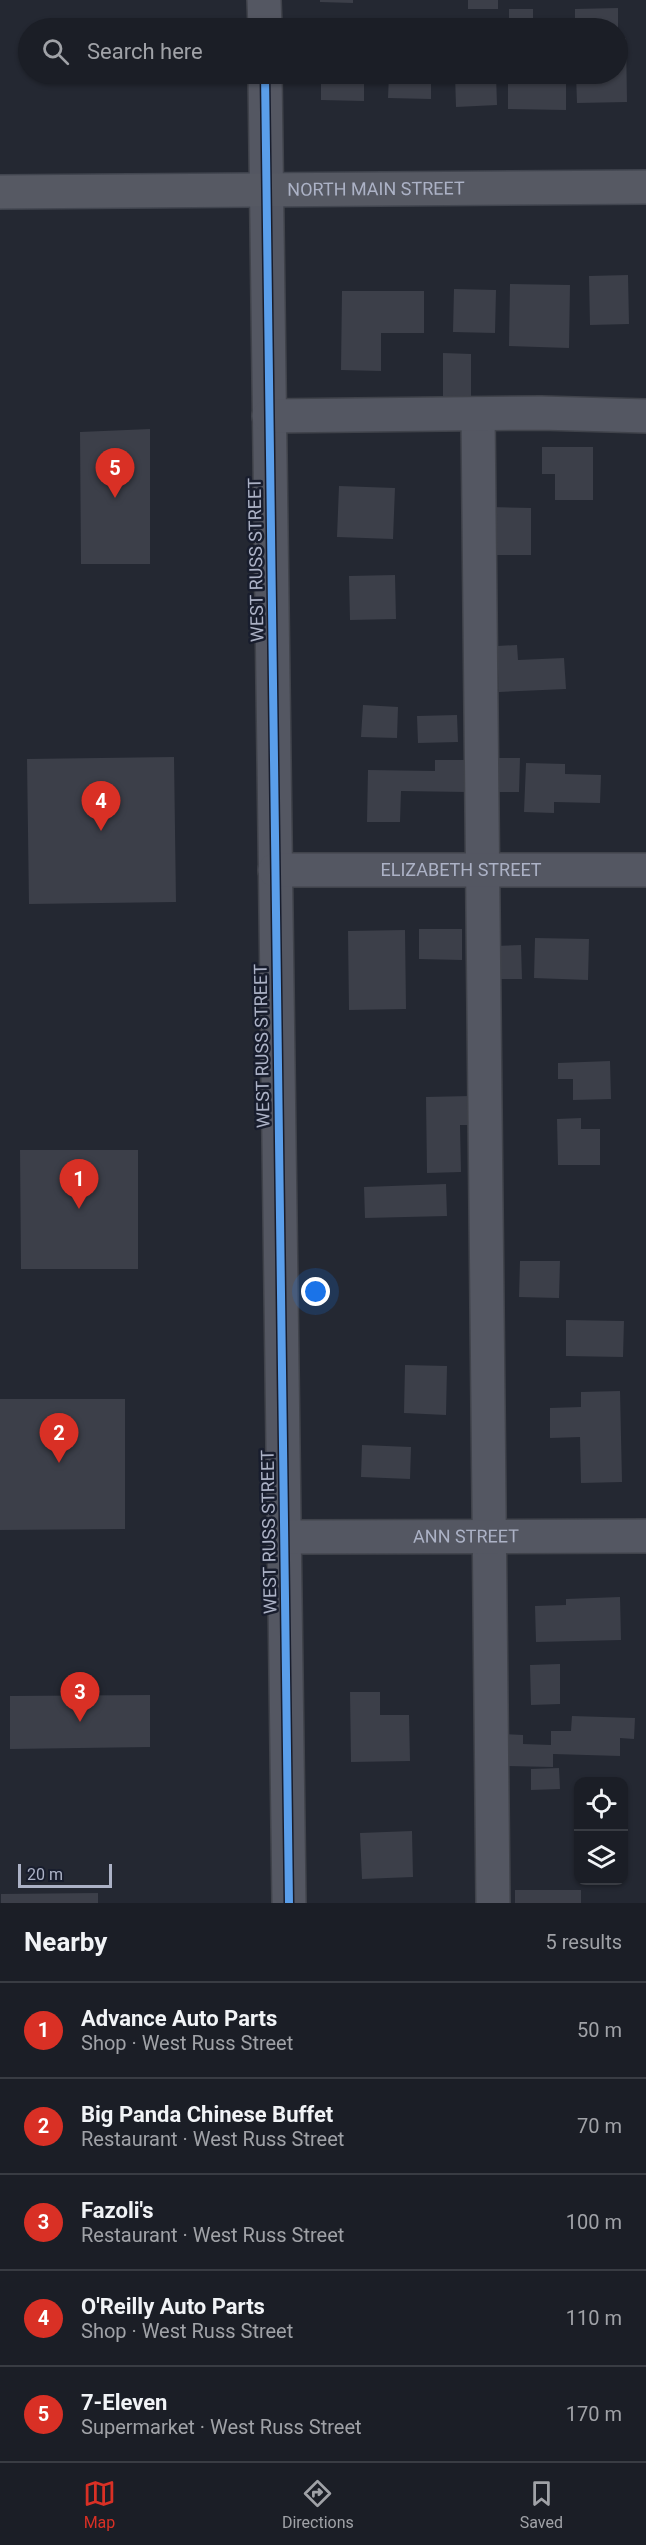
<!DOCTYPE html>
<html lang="en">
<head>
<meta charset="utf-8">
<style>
  :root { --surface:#1b1e26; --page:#24272e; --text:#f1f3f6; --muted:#a0a2a7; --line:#393c43; --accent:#d93025 }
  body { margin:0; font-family:Roboto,sans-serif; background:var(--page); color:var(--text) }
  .controls { position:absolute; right:18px; bottom:18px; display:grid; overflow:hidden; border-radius:12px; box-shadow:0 2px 4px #0004 }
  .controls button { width:54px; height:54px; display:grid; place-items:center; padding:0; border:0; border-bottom:2px solid var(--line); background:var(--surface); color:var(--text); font:30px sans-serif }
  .scale { position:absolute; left:18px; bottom:15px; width:94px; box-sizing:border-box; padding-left:6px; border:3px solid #acb2c6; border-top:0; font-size:16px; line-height:21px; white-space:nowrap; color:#acb2c6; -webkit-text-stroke:4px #181d2d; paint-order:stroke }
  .you { position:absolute; left:316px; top:1292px; width:21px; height:21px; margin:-15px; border:4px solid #fff; border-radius:50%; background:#1a73e8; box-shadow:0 0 0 9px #1a73e833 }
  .badge { display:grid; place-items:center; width:39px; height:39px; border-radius:50%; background:var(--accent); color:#fff; font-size:20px; font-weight:700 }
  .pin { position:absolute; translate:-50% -50px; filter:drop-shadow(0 2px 3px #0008) }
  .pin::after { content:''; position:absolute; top:32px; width:21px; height:18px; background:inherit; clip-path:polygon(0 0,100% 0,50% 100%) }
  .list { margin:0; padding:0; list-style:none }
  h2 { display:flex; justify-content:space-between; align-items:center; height:78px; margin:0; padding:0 24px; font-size:26px }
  h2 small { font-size:20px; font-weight:400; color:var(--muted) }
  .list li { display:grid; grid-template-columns:39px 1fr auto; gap:18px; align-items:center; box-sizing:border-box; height:96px; padding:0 24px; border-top:2px solid var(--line) }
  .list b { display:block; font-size:22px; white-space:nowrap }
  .list p { margin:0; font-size:20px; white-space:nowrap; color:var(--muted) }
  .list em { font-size:20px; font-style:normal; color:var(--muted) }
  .icon { flex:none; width:33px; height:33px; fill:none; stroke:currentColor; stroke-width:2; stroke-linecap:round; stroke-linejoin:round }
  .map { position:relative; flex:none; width:646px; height:1903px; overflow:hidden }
  .search { position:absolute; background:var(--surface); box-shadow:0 2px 4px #0004; left:18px; right:18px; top:18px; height:66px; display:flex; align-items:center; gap:15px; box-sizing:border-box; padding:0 21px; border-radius:33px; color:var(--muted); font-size:22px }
  .sheet { height:558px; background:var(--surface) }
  nav { display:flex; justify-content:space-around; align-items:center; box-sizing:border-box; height:84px; border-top:2px solid var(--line); background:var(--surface); font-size:16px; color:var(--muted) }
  nav a { display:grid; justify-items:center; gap:3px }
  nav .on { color:var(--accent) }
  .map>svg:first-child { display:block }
  .building { fill:#3c3f49 }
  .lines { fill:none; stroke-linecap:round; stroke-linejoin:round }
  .minor-casing { stroke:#40434b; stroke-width:36 }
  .major-casing { stroke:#41454f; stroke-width:36 }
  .minor { stroke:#545762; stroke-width:33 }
  .major { stroke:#565963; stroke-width:33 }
  .cycleway-casing { stroke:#181d2d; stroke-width:11 }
  .cycleway { stroke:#5a9eea; stroke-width:8 }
  .labels { text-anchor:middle; stroke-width:5; stroke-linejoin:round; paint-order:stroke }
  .street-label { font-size:18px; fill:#acb2c6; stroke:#181d2d }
</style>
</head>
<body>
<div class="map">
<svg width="646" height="1903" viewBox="0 0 646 1903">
  <rect width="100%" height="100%" fill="#242832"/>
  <path class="building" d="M320,0H353V3L320,2Z
    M468,0H498V9H468Z
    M618,8V28H575V9Z
    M509,9H533V28H509Z
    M618,38H626L627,102L577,103L576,74H618Z
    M321,74H364V101L321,100Z
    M389,74H431V99L388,98Z
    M455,74H496L497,105L456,107Z
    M524,74H566V110L508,109V80H524Z
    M628,275L629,324L590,325L589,276Z
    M510,284L570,285L569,348L509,346Z
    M454,289L496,290L495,333L453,332Z
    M342,291H424V333H381V371L341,370Z
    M443,353L471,354V401H443Z
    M150,429V564H81L80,432Z
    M542,447H593V500H555V474H542Z
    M339,486L395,488L393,539L337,537Z
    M491,507L531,508V555H491Z
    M395,575L396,619L350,620L349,576Z
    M517,645L518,660L564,658L566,689L499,692L497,646Z
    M363,705L398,707L397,738L361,737Z
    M457,715L458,742L418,743L417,716Z
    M174,757L176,902L29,904L27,759Z
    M491,758H520L519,792H491Z
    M435,760H467V792L401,791L400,822H367L368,770L435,771Z
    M526,763L565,764V774L601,775L600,803L554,802V813L524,812Z
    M419,929H462V960L419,959Z
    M405,930L406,1009L349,1010L348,931Z
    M535,938L589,939L588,980L534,978Z
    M521,945L522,979H494L493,946Z
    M610,1061L611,1099L573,1100V1079H558V1063Z
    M470,1096L471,1125H460L461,1172L427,1173L426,1097Z
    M581,1118V1129H600V1165H558L557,1119Z
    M20,1150H138V1269H21Z
    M446,1184L447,1216L365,1218L364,1187Z
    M520,1261H560L559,1298L519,1297Z
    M566,1320L624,1321L623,1357L566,1356Z
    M405,1365L447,1366L446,1415L404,1413Z
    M620,1391L622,1482L581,1483L580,1437L550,1438V1408L581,1407V1392Z
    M0,1399H125V1529L0,1530Z
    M362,1445L411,1447L410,1479L361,1477Z
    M620,1597L621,1640L536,1642L535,1606L566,1605V1599Z
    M560,1664V1704L531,1705L530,1665Z
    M350,1692H380V1715H409L410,1761L351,1762Z
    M150,1695V1747L10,1749V1696Z
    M572,1716L635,1718L634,1739L620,1738V1756L553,1754V1767L504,1766V1734L523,1735V1744L551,1745V1731H571Z
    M559,1768L560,1789L531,1790V1769Z
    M412,1831L413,1877L362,1879L360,1833Z
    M515,1890H581V1903H515Z
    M98,1893V1903H1V1894Z"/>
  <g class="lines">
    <defs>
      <g id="minor">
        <path d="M264,0L265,28"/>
        <path d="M265,74L289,1903"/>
        <path d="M478,414L493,1903"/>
        <path d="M269,416L541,413L646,416"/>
        <path id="s1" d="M275,870H646"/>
        <path id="s2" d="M284,1537L646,1536"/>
      </g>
      <g id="major">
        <path id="s3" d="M0,192L646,187"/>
      </g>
    </defs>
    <use href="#minor" class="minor-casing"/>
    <use href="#major" class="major-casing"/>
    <use href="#minor" class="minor"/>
    <use href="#major" class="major"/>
    <defs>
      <path id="cycleway" d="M265,74L289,1903"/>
    </defs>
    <use href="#cycleway" class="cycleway-casing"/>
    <use href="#cycleway" class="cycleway"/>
  </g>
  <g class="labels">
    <g class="street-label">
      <text dy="6" stroke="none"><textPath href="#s3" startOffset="376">NORTH MAIN STREET</textPath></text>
      <text transform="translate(256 560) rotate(-91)" y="6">WEST RUSS STREET</text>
      <text dy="6" stroke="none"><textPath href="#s1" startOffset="186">ELIZABETH STREET</textPath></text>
      <text transform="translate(262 1046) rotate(-91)" y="6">WEST RUSS STREET</text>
      <text transform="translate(269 1532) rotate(-91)" y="6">WEST RUSS STREET</text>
      <text dy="6" stroke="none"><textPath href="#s2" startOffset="182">ANN STREET</textPath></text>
    </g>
  </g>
</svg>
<div class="controls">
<button><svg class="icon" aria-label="locate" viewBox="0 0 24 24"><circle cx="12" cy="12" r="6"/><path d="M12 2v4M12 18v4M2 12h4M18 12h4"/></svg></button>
<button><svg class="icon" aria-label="layers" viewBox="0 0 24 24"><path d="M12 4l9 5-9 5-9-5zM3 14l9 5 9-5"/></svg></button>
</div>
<div class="scale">20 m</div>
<div class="you"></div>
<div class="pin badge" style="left:79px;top:1209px">1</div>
<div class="pin badge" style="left:59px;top:1463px">2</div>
<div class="pin badge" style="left:80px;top:1722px">3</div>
<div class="pin badge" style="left:101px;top:831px">4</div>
<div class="pin badge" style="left:115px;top:498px">5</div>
<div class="search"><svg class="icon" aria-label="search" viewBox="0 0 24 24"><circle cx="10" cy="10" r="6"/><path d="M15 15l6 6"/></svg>Search here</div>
</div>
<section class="sheet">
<h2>Nearby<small>5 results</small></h2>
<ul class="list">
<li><span class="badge">1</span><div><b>Advance Auto Parts</b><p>Shop · West Russ Street</p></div><em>50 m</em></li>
<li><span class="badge">2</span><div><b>Big Panda Chinese Buffet</b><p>Restaurant · West Russ Street</p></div><em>70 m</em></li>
<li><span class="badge">3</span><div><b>Fazoli's</b><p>Restaurant · West Russ Street</p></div><em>100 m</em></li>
<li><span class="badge">4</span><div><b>O'Reilly Auto Parts</b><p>Shop · West Russ Street</p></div><em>110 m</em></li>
<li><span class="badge">5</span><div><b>7-Eleven</b><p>Supermarket · West Russ Street</p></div><em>170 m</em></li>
</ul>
</section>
<nav>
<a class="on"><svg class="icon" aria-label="map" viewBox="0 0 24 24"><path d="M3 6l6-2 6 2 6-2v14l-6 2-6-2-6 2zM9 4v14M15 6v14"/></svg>Map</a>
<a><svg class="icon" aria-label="directions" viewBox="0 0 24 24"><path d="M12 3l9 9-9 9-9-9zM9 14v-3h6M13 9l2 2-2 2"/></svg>Directions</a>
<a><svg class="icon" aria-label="saved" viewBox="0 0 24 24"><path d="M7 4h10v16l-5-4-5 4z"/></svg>Saved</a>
</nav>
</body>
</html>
